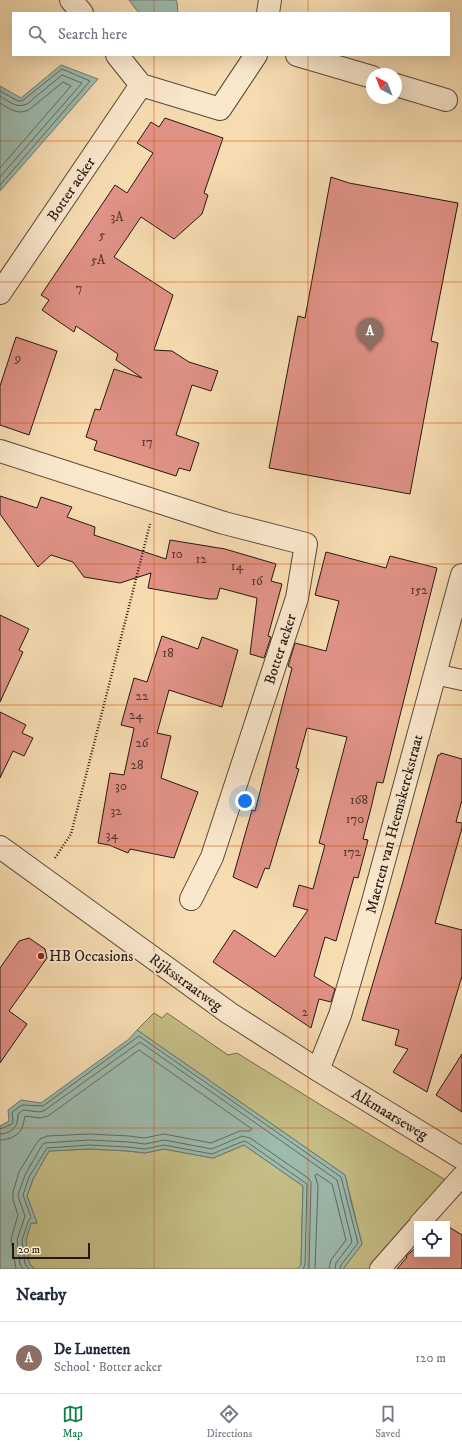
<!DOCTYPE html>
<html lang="en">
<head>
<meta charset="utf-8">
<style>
  :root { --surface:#fff; --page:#f6f6f7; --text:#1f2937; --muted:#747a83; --line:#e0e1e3; --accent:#0b8043 }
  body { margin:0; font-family:"IM FELL DW Pica",serif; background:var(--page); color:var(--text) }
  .controls { position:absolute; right:12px; bottom:12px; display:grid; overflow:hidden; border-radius:0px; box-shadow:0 4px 16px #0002 }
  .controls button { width:36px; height:36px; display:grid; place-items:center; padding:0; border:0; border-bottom:1px solid var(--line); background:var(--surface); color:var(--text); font:20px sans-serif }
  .compass { position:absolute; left:366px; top:68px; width:36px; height:36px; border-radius:50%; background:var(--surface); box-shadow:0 4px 16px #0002; rotate:318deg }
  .scale { position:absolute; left:12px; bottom:10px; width:78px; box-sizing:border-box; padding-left:4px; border:2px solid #261811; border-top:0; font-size:11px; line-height:14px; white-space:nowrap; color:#261811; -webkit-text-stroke:3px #fae8cd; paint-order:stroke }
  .you { position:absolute; left:245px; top:801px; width:14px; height:14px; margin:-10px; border:3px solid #fff; border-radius:50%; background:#1a73e8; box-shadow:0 0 0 6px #1a73e833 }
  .badge { display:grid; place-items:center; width:26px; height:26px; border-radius:50%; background:var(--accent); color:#fff; font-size:13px; font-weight:700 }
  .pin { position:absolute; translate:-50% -33px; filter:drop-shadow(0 1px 2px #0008) }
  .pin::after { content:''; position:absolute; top:21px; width:14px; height:12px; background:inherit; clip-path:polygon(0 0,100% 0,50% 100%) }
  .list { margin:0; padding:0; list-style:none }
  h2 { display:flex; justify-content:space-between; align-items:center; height:52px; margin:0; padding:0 16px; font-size:17px }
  h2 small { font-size:13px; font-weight:400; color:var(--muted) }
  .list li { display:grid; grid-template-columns:26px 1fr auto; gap:12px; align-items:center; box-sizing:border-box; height:72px; padding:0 16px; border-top:1px solid var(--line) }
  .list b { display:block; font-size:15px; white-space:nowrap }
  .list p { margin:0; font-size:13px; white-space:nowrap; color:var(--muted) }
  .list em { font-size:13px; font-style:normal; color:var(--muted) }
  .icon { flex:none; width:22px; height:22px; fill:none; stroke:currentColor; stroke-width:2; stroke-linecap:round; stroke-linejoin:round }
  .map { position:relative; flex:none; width:462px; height:1269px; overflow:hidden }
  .search { position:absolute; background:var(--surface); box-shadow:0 4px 16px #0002; left:12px; right:12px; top:12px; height:44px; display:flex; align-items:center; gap:10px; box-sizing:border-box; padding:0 14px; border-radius:0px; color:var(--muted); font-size:15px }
  .sheet { height:124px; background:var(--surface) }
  nav { display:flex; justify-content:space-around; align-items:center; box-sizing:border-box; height:56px; border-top:1px solid var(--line); background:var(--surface); font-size:11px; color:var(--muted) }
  nav a { display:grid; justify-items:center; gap:2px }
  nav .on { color:var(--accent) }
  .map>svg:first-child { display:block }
  .green { fill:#c5be87; stroke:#766b4c }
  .water { fill:#9dbbae; stroke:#6d7a6f }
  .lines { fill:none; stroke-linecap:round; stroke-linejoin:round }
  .shore { stroke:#626a60; stroke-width:1 }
  .building { fill:#e09286; stroke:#261811 }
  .pedestrian-casing { stroke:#5a4939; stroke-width:22 }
  .minor-casing { stroke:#5a4939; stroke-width:24 }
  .path { stroke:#261811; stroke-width:2.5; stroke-dasharray:1 2; stroke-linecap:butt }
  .pedestrian { stroke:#fae8cd; stroke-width:20 }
  .minor { stroke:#fae8cd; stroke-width:22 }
  .grid { fill:none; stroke:#d5520c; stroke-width:1; stroke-opacity:0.55 }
  .poi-dot { fill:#8f2418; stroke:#fae8cd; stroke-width:1.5 }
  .labels { text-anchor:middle; stroke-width:4; stroke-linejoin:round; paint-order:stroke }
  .number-label { font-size:13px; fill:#54362e }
  .street-label { font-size:15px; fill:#261811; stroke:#fae8cd }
  .poi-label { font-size:15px; fill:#261811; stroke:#fae8cd; text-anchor:start }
</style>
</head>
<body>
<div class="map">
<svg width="462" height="1269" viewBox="0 0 462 1269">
  <rect width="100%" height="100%" fill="#f7dcb2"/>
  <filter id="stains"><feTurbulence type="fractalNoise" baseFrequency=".005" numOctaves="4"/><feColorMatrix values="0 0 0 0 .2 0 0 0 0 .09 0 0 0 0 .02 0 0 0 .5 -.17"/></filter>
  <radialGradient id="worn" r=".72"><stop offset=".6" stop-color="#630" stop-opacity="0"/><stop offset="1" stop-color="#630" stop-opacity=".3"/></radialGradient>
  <path class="green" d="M154,1013L162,1018L167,1013L228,1055L237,1053L324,1107L449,1182L373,1269H343L362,1244L345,1175L137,1030Z
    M244,1145L303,1186L301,1265L297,1269H34L29,1263L26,1240L31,1223H37L27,1196L33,1179L49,1151L89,1149L128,1151L145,1153L164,1149L213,1158Z"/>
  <path class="water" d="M129,0H176L177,2L178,13H139Z
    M61,65L98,79L0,191V86L21,98Z
    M137,1030L345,1175L351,1202L362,1244L343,1269H297L301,1265L303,1186L244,1145L213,1158L164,1149L145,1153L128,1151L89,1149L49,1151L33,1179L27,1196L37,1223H31L26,1240L29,1263L34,1269H0V1126L9,1121L8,1110L21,1100L41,1103L129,1039Z"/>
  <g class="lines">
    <path class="shore" d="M0,91L18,101H22L62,69L90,81L0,185
      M0,96C8,101 17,109 27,104L62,75L82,83L0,177
      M0,103C10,109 19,116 30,109L63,82L71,86L0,168
      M0,1129L12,1124L13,1121L12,1112L22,1105L43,1106L139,1036L341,1177L358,1243L341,1265L340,1269
      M0,1134C13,1133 18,1127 18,1114L23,1110L40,1112L45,1110L140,1042L337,1180L352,1242L336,1263L335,1269
      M0,1140C9,1140 21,1135 23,1125C24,1122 24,1119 25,1116L40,1118L48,1116L139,1050L252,1129L250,1131H240L211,1143L164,1134L144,1138L129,1136L89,1134L47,1136L40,1139L36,1144L19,1172L13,1192V1200L18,1215L11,1239L16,1269
      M23,1269L20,1264L17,1240L25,1216L19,1199L18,1195L25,1175L41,1147L44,1143L89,1140L129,1142L145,1144L164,1140L212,1149L242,1136L250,1138L308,1178L311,1182L309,1269
      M29,1269L25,1264L22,1240L28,1222L31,1217L23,1195L29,1177L47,1148L89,1145L128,1147L145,1149L164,1145L212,1154L244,1141L247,1142L307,1184L305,1265L303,1269
      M315,1269L318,1186L315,1175L317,1174L332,1184L346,1240L331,1260L329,1269"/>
  </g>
  <path class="building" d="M165,118L223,138L204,193L208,195L202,214L174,239L141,217L114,257L173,295L154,350L172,351L189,362L218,371L211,391L192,385L176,435L199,443L190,471L179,468L176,476L94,450L97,441L86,437L95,409L100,410L114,369L142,378L116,360L118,354L76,326L74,332L42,310L49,300L41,295L115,185L127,193L153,153L137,143L151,122L159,127Z
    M331,177L349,183L458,203L431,341L438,343L410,494L269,468L298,316L305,318Z
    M16,337L57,351L29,435L0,425V386Z
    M0,496L37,508L41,497L72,507L67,517L95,527L94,535L166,559L170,540L225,549L276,564L271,581L282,584L268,636L271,637L264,658L250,654L257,598L220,588L217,599H209L148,588L151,573L120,583L84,577L73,562L51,555L38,567L0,514Z
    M326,552L386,568L390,556L437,568L383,783L377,782L371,808L363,839L368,840L358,878L354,877L336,941L325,937L314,976L335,989L331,1002L319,999L311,1028L213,962L234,930L275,957L308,910L293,906L299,885L313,889L325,845L319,843L347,737L307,728L296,768L299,769L269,869L265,868L257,888L233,877L252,810L255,811L292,668L288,666L295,643L326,651L339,601L315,595Z
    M0,615L29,629L19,650L23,652L0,702Z
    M162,636L198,649L202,637L238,650L222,707L169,690L157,733L171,736L161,778L198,792L174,858L130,849L128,853L109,845L98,843L110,773L124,775L134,728L121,725L134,678L147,682Z
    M0,712L26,725L22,733L33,738L24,756L13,751L0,778Z
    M441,753L462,759V800L456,822L462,823V828L435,923L462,930V976L427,1092L393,1072L408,1049L395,1045L399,1030L362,1020L402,885L438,755H440Z
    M29,938L45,949L47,958L9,1011L27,1024L0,1063V968L19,941Z
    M462,1054V1112L436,1095Z
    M447,1226L462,1235V1269H397L407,1257L406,1256L417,1247V1254H447Z"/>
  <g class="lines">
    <defs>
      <path id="pedestrian" d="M435,674L462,680
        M419,1224L462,1176
        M380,1269L417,1227"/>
      <path id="minor" d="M71,0L82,13
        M268,13L270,0
        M117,55L141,85
        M297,55L372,77
        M141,85L220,109L256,55
        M396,85L446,100
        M0,293L141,85
        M0,451L224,523L306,544L297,598L212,857L191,899
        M0,847L229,1013L318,1070L462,1158
        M318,1070L340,1015L372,905L462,575"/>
    </defs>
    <use href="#pedestrian" class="pedestrian-casing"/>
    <use href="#minor" class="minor-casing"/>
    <path class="path" d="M55,858L71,834L150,524"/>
    <use href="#pedestrian" class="pedestrian"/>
    <use href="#minor" class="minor"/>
  </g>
  <path class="grid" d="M154,0V13M308,0V13M154,55V1269M308,55V1269M0,141H462M0,282H462M0,423H462M0,564H462M0,705H462M0,846H462M0,987H462M0,1128H462"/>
  <circle class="poi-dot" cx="41" cy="956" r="4"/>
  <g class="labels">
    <g class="number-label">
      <text x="117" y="221">3A</text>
      <text x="102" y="239">5</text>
      <text x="98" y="264">5A</text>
      <text x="79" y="292">7</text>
      <text x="18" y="362">9</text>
      <text x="147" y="446">17</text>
      <text x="177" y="558">10</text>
      <text x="201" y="563">12</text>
      <text x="237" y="570">14</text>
      <text x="257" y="585">16</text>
      <text x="419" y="594">152</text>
      <text x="168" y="657">18</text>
      <text x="142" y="700">22</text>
      <text x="136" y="719">24</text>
      <text x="142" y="747">26</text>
      <text x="137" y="769">28</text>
      <text x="121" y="790">30</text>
      <text x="359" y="804">168</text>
      <text x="116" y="815">32</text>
      <text x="355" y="823">170</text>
      <text x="112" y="839">34</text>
      <text x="352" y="856">172</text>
      <text x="305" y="1016">2</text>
    </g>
    <g class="street-label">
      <text transform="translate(71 189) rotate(-56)" y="5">Botter acker</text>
      <text transform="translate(280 649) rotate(-72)" y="5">Botter acker</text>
      <text transform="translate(394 824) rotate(-75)" y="5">Maerten van Heemskerckstraat</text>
      <text transform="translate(186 982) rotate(36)" y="5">Rijksstraatweg</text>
      <text transform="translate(390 1114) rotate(31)" y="5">Alkmaarseweg</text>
    </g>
    <g class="poi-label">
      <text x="49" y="961">HB Occasions</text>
    </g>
  </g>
  <rect width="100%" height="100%" filter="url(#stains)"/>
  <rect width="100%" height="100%" fill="url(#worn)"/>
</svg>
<div class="controls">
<button><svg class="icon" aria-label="locate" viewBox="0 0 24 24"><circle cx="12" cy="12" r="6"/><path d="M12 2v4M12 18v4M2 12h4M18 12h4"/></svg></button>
</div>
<svg class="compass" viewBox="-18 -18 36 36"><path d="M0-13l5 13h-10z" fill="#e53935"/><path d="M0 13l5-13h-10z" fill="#747a83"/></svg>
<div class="scale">20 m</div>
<div class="you"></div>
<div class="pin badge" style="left:370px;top:351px;background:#8d6e63">A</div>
<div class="search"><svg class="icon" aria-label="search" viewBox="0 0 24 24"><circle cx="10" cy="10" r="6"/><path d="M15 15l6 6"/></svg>Search here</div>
</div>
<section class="sheet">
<h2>Nearby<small></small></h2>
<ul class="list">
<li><span class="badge" style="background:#8d6e63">A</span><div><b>De Lunetten</b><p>School · Botter acker</p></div><em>120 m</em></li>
</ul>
</section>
<nav>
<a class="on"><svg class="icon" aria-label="map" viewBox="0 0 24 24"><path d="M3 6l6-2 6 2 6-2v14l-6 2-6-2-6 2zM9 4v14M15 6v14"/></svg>Map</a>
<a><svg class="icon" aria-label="directions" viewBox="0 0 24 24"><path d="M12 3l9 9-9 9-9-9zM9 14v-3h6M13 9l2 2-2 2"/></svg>Directions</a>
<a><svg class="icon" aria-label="saved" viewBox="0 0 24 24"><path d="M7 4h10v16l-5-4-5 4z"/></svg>Saved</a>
</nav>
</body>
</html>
